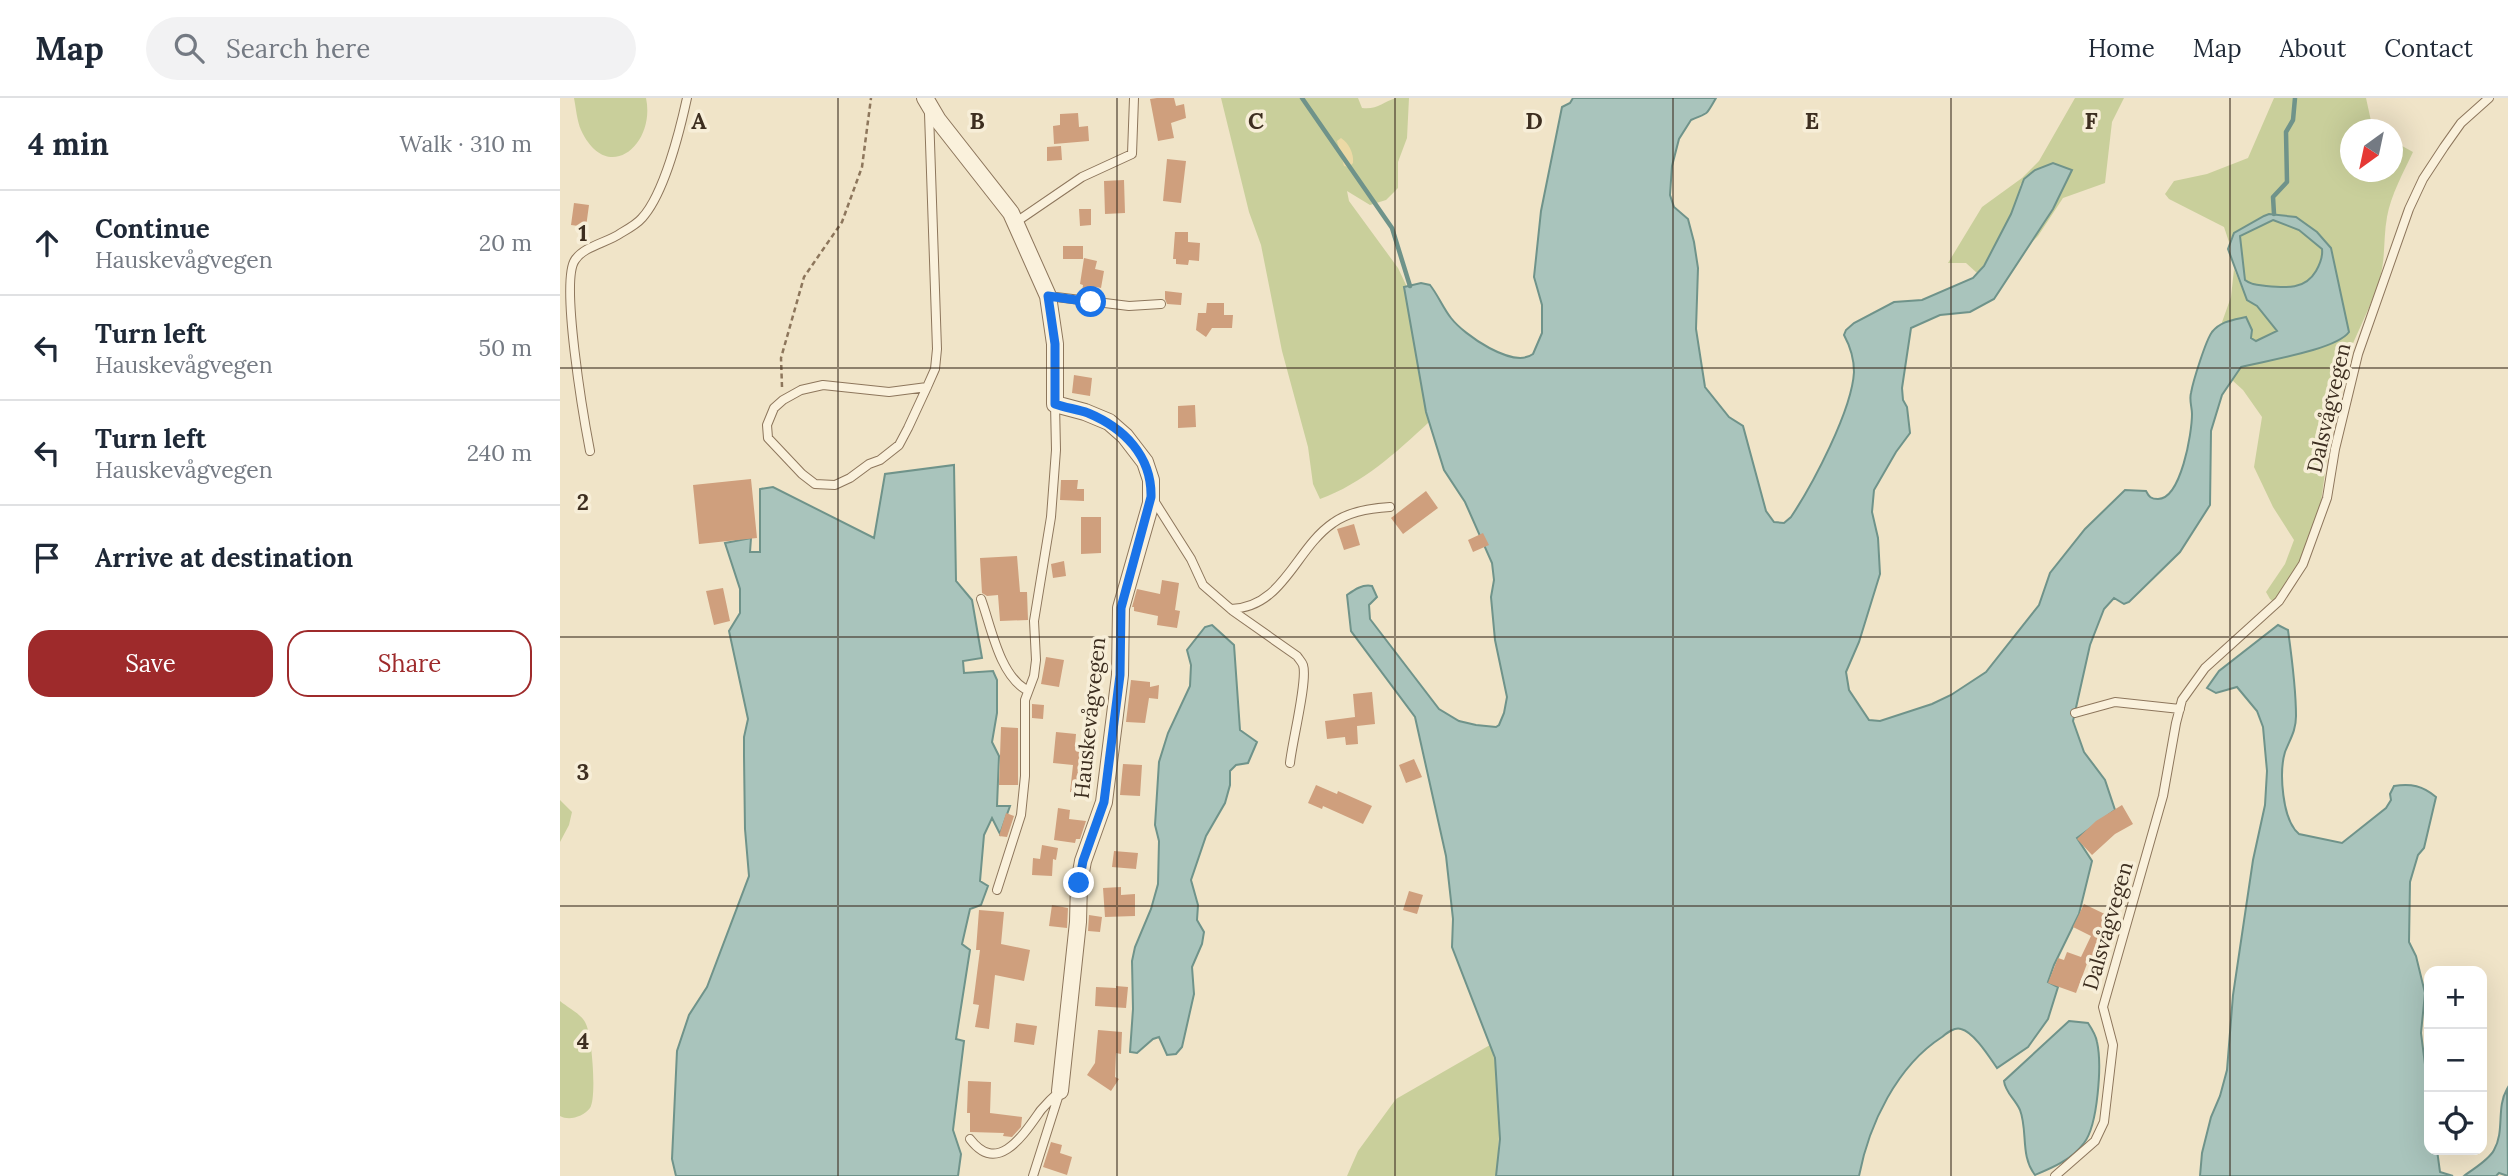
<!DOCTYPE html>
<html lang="en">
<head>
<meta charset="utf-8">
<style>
  :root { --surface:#fff; --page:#f2f2f3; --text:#1f2937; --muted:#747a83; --line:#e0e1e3; --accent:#9e2a2b }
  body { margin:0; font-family:Lora,serif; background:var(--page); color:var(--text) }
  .controls { position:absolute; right:21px; bottom:21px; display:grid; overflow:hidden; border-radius:14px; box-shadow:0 7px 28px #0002 }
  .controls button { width:63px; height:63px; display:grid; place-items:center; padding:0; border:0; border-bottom:2px solid var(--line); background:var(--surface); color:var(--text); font:35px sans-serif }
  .compass { position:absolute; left:1780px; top:21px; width:63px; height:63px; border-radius:50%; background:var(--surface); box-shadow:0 7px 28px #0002; rotate:213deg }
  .stop { position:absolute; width:21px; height:21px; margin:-16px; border:5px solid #1a73e8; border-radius:50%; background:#fff }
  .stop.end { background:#1a73e8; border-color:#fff; box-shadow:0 2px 7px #0008 }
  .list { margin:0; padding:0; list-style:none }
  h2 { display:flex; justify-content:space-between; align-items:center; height:91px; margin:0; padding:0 28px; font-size:30px }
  h2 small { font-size:23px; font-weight:400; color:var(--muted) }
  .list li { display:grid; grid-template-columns:46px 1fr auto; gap:21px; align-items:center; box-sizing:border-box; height:105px; padding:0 28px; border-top:2px solid var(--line) }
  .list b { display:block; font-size:26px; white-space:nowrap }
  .list p { margin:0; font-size:23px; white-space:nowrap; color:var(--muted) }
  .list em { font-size:23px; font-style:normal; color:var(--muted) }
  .actions { display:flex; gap:14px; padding:21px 28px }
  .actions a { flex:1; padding:16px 0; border:2px solid var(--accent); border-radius:21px; text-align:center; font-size:24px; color:var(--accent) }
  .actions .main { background:var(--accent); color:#fff }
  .icon { flex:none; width:38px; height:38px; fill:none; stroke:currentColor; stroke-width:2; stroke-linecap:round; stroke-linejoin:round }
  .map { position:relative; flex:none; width:1948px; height:1078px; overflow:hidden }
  header { display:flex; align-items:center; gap:42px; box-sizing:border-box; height:98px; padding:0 35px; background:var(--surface); border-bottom:2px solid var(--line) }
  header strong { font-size:33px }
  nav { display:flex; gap:38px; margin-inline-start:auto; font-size:24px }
  .search { width:490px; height:63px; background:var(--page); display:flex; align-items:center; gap:18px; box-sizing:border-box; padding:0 24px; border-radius:38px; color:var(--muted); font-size:26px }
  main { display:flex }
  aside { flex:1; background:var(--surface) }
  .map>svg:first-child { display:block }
  .green { fill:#c9cf9b }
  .sand { fill:#ecd9a5 }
  .water { fill:#a9c4bc; stroke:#6f938a; stroke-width:2; fill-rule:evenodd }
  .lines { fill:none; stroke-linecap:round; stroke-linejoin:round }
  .stream { stroke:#6f938a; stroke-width:4.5 }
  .building { fill:#cf9f7d }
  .lane-casing { stroke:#8d765c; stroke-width:10 }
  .street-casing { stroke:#8d765c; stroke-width:18 }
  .path { stroke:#8d765c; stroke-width:2.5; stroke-dasharray:5 3.5; stroke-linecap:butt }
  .lane { stroke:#faf1dc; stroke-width:8 }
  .street { stroke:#faf1dc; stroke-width:16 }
  .route { stroke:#1a73e8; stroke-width:9 }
  .grid { fill:none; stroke:#3d2e20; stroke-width:2; stroke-opacity:0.55 }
  .labels { text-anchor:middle; stroke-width:7; stroke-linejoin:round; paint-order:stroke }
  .street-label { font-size:21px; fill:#3d2e20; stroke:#f7eed8 }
  .grid-label { font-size:23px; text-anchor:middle; font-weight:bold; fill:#3d2e20; stroke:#f7eed8; stroke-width:7; stroke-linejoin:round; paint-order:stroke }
</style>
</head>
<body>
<header>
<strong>Map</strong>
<div class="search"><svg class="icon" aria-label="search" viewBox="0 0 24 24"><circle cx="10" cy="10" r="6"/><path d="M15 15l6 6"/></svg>Search here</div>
<nav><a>Home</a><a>Map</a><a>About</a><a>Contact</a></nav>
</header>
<main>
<aside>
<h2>4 min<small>Walk · 310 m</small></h2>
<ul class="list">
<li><svg class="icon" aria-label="ahead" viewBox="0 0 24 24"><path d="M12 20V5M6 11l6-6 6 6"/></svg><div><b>Continue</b><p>Hauskevågvegen</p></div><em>20 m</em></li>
<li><svg class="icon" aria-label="left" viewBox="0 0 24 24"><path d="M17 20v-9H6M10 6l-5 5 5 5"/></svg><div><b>Turn left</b><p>Hauskevågvegen</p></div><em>50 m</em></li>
<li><svg class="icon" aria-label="left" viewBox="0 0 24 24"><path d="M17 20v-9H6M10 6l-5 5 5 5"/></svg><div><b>Turn left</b><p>Hauskevågvegen</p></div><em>240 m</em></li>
<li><svg class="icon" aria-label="arrive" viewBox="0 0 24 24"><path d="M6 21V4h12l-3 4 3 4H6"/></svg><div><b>Arrive at destination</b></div></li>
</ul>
<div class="actions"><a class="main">Save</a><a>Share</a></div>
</aside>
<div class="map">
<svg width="1948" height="1078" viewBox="0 0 1948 1078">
  <rect width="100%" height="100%" fill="#f0e4c8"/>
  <path class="green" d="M14,0H86C96,47 47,88 21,32C17,23 16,10 14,0Z
    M661,0H798L802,10C817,12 823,4 836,0C840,0 845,0 849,0L847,40L838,64V90L826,102L810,107L787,93L789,103L838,170L847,189L844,190L869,324C837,354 802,386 760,401L753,386L748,349L722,253L701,147L689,114Z
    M1515,0H1564L1552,24L1545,85L1503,100L1478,138L1469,147L1493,111L1461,85C1455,114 1436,154 1417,175L1406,165H1388L1422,109L1462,80L1479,63Z
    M1714,0H1806L1811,23L1820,31L1790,32V74H1832L1833,43L1853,54C1843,75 1831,97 1827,119C1823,140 1826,162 1819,183C1808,218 1787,251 1778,287C1763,346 1769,414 1741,470C1735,482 1723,493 1714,504L1710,501L1706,494L1725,466L1734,442L1713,409L1694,369L1702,319L1683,292L1672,282L1681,269C1704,263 1776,251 1789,234L1771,150L1757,134L1709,116L1674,135L1669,144L1664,129L1609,101L1605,96L1614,83L1647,76L1688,60Z
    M1713,122L1740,132L1762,151C1763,159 1760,166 1756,173C1745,192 1726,190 1706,188C1698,187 1691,187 1684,182L1680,138Z
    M1674,171L1687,202L1697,208L1717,233L1696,244L1661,227L1671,199Z
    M0,702L12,714L9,727L0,744Z
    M0,903C7,909 21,916 25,924C32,935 37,1000 30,1010C23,1019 9,1023 0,1018Z
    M930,947C943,981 940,1041 936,1078H787L798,1053L836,1001Z"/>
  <path class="sand" d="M781,40C789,45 794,56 793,65L789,69L784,68L777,43Z"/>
  <path class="water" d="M1013,0H1156C1145,19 1149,14 1131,22L1119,41L1112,68L1110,97L1114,109L1128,121L1134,144L1138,170L1136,231L1145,289L1169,319L1183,328L1206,413L1214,424L1224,425L1231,419C1253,386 1292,312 1294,274C1294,260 1290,248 1284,237L1286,232L1294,225L1334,204L1362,202L1413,180L1424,168L1451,116L1464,81L1475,72L1493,65L1512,72L1493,111L1434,201L1410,214L1380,217L1351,230L1342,290L1343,302L1347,309L1350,335L1336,354L1314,392L1312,414L1318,440L1320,476L1299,544L1286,574L1289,592L1309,622L1320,623L1372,606L1391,597L1426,574L1479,507L1490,475L1525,431L1565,392L1586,393C1589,399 1591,401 1598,401C1621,401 1632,335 1632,316C1632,309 1629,302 1631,295C1633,283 1646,242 1652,234C1661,223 1673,222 1686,219L1692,232L1691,240L1696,243L1717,233L1697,208L1687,202L1668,151L1674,135L1704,118L1709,116L1736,119L1757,134L1771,150L1789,234C1776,252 1704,263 1681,269L1662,297L1651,333L1650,407L1620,454L1569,504L1564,506L1554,500L1544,511L1530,547L1513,623L1524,654L1545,682L1555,712L1517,740L1532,763L1519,816L1494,867L1488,884L1498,889L1488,921L1468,949L1437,970C1430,960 1414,934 1401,931C1394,929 1387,935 1382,939C1337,968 1309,1026 1299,1078H936L940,1041L935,960L892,849L893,821L886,758L855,619L791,533L787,497C794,492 802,486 812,488L817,499L809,507L810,521L879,611L899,623L916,627L936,629L939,627L944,615L947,599L935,542L931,499L934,482L932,465L905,404L884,372L866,314L844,189L861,185L870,187C878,197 883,210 891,220C904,237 953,271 973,256L982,235V207L974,179L981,113L1002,9L1010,5ZM1713,122L1739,132L1762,151C1763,159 1760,166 1756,173C1745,192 1726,190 1706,188C1698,187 1691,187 1685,182L1680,138Z
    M394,367L396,483L412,502L422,560L403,563L404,575L433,573L437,582V615L432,644L439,658L437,708H450L440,736L432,720L424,737L420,783L428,788L421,807L410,811L402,846L410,852L396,941L404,943L393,1032L401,1056L398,1078H116L112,1061L117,953L129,917L147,889L189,778L185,731L184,658V639L188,621L169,533L180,515V491L165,445L191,440L190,454H200V391L213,389L314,440L325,376Z
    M652,527L674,547L680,632L697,644L688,665L676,667L670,673V687L665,705L646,738L631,782L638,807L637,822L644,834L642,846L632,869L634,896L622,949L616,956L607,957L599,939L593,941L577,955L570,954L573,911L572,863L575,849L591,811L598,786L599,743L595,727L599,664L608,635L630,588L631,567L627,552L645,529Z
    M1718,527L1728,532C1732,561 1736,589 1736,618C1736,633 1730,641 1725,654C1719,674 1722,722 1739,736L1782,745L1826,710L1831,702L1830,696L1834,688C1851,685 1863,688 1876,699L1864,750L1858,757L1850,784L1849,844L1856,858L1865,895L1861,935L1869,998V1052H1877L1880,1074L1893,1078H1640L1642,1055L1651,1019L1660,998L1667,972L1673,897L1693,762L1705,707L1707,673L1703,629L1697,613L1677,589L1656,595L1647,590L1659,573Z
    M1509,923L1528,925C1532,931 1536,937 1537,944C1542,966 1538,1027 1524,1045C1511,1062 1494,1069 1475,1077C1460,1058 1468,1033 1460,1012C1455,1001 1445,994 1444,983Z
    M1947,991L1948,1078L1939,1075L1936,1078H1904C1913,1071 1929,1062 1934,1052C1945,1033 1936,1010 1947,991Z"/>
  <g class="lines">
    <path class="stream" d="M742,0L832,130L850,188
      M1714,116L1713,99L1727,84L1726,34L1733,22L1735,0"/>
  </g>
  <path class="building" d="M597,0H614L616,8L624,6L626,20L611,25L614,40L598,43L590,1Z
    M518,15L519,29L528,28L529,43L494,46L493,28L500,27V16Z
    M501,48L502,62L487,63V49Z
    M607,61L626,63L621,105L603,103Z
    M564,82L565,115L545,116L544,83Z
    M14,105L29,107L26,129L11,127Z
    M519,111H531V127L520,128Z
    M615,134H628V144L640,145L639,163L629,162L628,167L616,166V161H613Z
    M503,148H523V161H503Z
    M524,160L537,163L535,171L544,173L541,190L536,189L535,197L522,194L523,187L520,186Z
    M605,193L622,195L621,207L607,206L605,201Z
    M647,205H664V217H673L672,230H652L646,239L636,232L638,215H646Z
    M514,277L532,280L530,298L512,295Z
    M635,307L636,329L618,330V308Z
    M191,381L197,440L139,446L133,387Z
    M501,382H518L517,391H524V403L500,402Z
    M866,393L878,410L843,436L831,420Z
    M521,419H541V455L521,456Z
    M794,426L800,447L784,452L777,431Z
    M923,435L929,447L913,454L908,442Z
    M457,458L460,494H467L468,522L440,523L438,497L427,498L422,495L420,460Z
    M504,463L506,478L493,480L491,466Z
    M602,482L619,485L615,512L620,513L617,530L597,527L598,518L574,513V509H572L577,491L600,496Z
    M163,490L170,523L154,527L146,493Z
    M486,559L504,562L499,589L481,586Z
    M571,582L590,584V589L599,587L598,601L589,600L585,625L566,624Z
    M812,594L815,626L797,628L798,646L786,647L785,639L767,641L765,623L795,619L793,596Z
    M472,606L484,607L483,621L472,620Z
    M441,629L458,630V687H439Z
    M496,634L516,636L515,648L528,649L525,677H531L529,696L510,694L513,667L493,665Z
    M854,661L862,679L846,685L839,667Z
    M563,666L582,667L580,698L560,697Z
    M756,687L777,696L778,693L812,708L803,726L763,708L762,711L748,705Z
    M1562,707L1573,726L1555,736L1532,757L1517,741L1536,723Z
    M498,710L510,712L509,721L526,723L520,741H516L515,745L494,742Z
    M446,715L454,718L447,739L439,738Z
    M482,747L498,750L496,762L493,761L492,778L472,777L473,760L480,761Z
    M554,753L578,755L576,771L552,769Z
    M561,789V797L575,796V818L545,819L543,790Z
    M849,793L863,797L857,816L843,812Z
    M1524,806L1555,821L1533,866L1528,863L1516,895L1488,885L1498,860L1504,862L1507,854L1521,859L1531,838L1513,829Z
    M492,807L508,810L507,830L489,828Z
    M419,812L444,814L441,846L470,852L464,883L435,877L429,931L415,929L419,907L413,906L420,852H416Z
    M529,817L542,819L540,834L528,833Z
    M556,888L568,889L566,910L535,908L536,889L556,890Z
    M456,925L477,928L474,947L454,944Z
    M538,932L562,934L561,956L556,955L555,979L559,981L551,993L527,977L535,965Z
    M408,983L431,984L430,1015L462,1019L461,1029L452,1039L443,1038L444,1035L410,1034V1015H407Z
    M491,1044L502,1047L500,1055L512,1059L507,1077L483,1069Z"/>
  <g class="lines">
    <defs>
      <path id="lane" d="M456,124L522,79L572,56L574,0
        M488,198L569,208L601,206
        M367,289L329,294L263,287L241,292L223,302L214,310L207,327L208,340L242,376L255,386L275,387L290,380L309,366L320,362L339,347L348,330L367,289L375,271L377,251L369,15
        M30,353C24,322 0,183 15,162C24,148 47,145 61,135C68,131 77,126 82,120C104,96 120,32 127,0
        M593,401L631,461L643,487L673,513L737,558C739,561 742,564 743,567C748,582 732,644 730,665
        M421,501C431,528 439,575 465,591L469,590
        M671,511C724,509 735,451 773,425C788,414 812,410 830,409
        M1515,615L1555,604L1620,611
        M437,792L461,717L465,678V602L474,578L476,562L474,523L491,419L496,352L495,306
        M410,1041C438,1078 464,1036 481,1012C487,1005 493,999 500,993
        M473,1078L500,993
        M1495,1078L1535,1043L1544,1024L1553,947L1543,909L1603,698L1616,625L1622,602L1645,570L1719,503L1743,466L1767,400L1775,351L1798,256L1849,111L1863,81L1884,49L1901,25L1929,0"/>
      <path id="street" d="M365,0L378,22L451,115L488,198L495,246V306L525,314L549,324L565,338L585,364L591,382V405L561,510L560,577L544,704L523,763L519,785L518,824L500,993"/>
    </defs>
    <use href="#lane" class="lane-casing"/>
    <use href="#street" class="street-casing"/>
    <path class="path" d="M222,289L221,260L244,179L282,124L302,69L311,0"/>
    <use href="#lane" class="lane"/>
    <use href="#street" class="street"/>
  </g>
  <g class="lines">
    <path class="route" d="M519,785L523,763L544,704L560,577L561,510L591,399C592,358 564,330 528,315C517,311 506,310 495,306V246L488,198L531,204"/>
  </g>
  <path class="grid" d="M278,0V1078M557,0V1078M835,0V1078M1113,0V1078M1391,0V1078M1670,0V1078M0,270H1948M0,539H1948M0,808H1948"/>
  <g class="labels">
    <g class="street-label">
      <text transform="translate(1769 310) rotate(-77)" y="7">Dalsvågvegen</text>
      <text transform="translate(530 620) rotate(-84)" y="7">Hauskevågvegen</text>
      <text transform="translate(1548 828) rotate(-74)" y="7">Dalsvågvegen</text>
    </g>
  </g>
  <g class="grid-label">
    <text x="139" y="31">A</text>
    <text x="417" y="31">B</text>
    <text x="696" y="31">C</text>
    <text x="974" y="31">D</text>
    <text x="1252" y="31">E</text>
    <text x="1531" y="31">F</text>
    <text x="23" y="143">1</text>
    <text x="23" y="412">2</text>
    <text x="23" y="682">3</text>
    <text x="23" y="951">4</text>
  </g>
</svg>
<div class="controls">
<button>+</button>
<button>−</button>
<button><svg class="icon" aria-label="locate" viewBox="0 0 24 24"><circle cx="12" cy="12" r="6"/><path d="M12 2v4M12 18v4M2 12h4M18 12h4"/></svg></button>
</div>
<svg class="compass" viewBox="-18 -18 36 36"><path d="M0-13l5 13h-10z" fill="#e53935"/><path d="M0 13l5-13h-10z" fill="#747a83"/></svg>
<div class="stop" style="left:531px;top:204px"></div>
<div class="stop end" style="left:519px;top:785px"></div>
</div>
</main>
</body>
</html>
